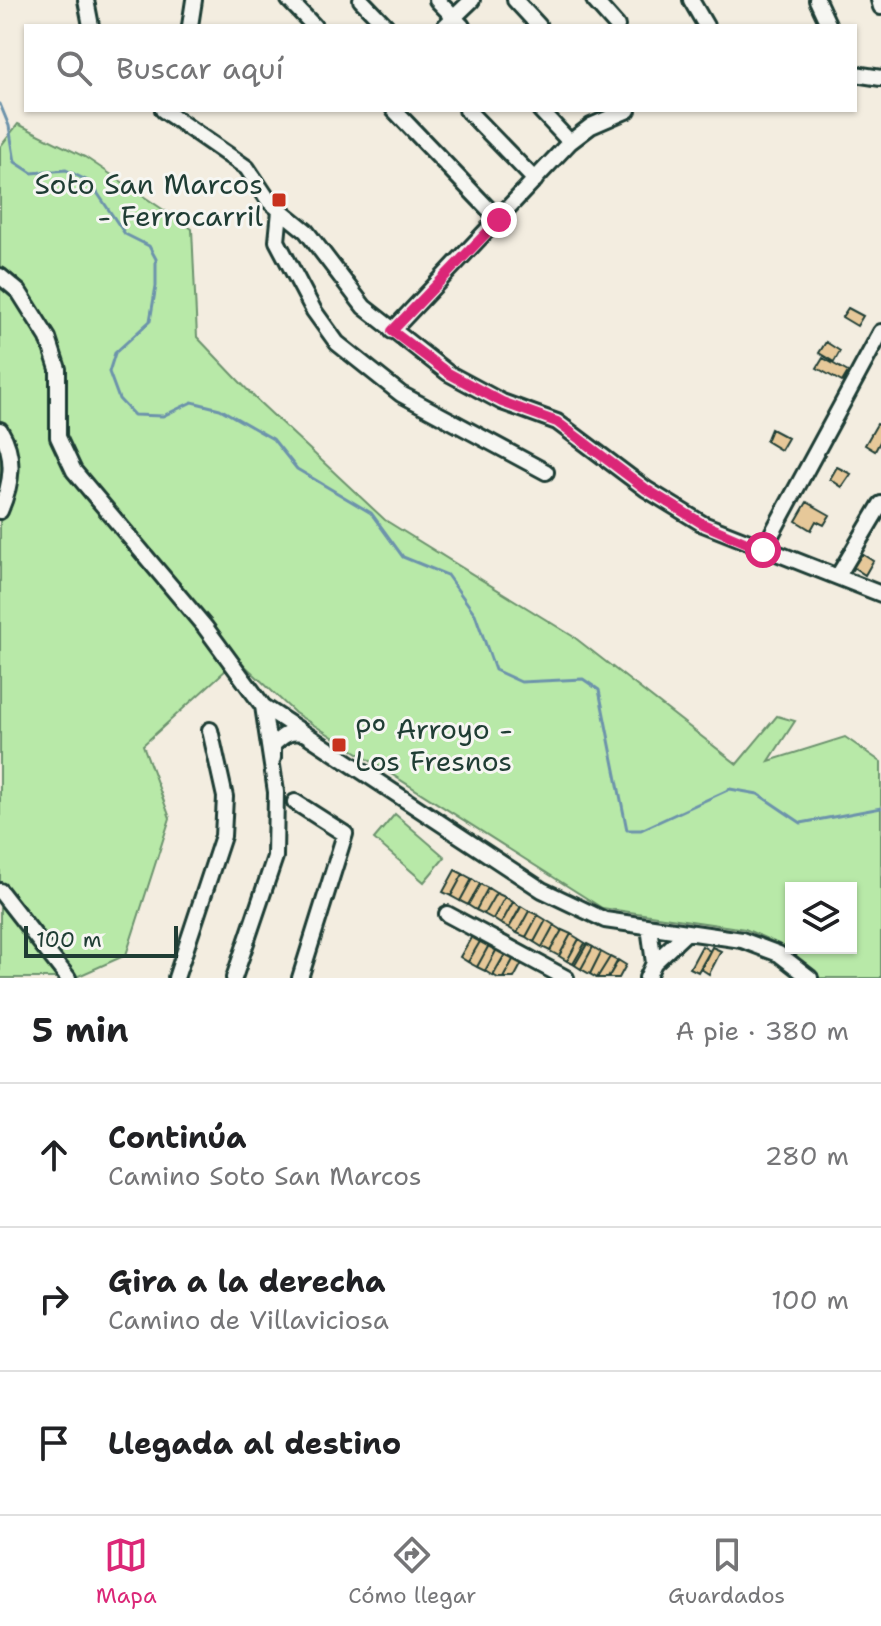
<!DOCTYPE html>
<html lang="es">
<head>
<meta charset="utf-8">
<style>
  :root { --surface:#fff; --page:#f2f2f2; --text:#202124; --muted:#757577; --line:#e0e0e0; --accent:#db2777 }
  body { margin:0; font-family:"Shantell Sans",sans-serif; background:var(--page); color:var(--text) }
  .controls { position:absolute; right:24px; bottom:24px; display:grid; overflow:hidden; border-radius:0px; box-shadow:0 2px 6px #0004 }
  .controls button { width:72px; height:72px; display:grid; place-items:center; padding:0; border:0; border-bottom:2px solid var(--line); background:var(--surface); color:var(--text); font:40px sans-serif }
  .scale { position:absolute; left:24px; bottom:20px; width:154px; box-sizing:border-box; padding-left:8px; border:4px solid #1f3d34; border-top:0; font-size:22px; line-height:28px; white-space:nowrap; color:#1f3d34; -webkit-text-stroke:6px #f6f6f2; paint-order:stroke }
  .stop { position:absolute; width:24px; height:24px; margin:-18px; border:6px solid #db2777; border-radius:50%; background:#fff }
  .stop.end { background:#db2777; border-color:#fff; box-shadow:0 2px 8px #0008 }
  .list { margin:0; padding:0; list-style:none }
  h2 { display:flex; justify-content:space-between; align-items:center; height:104px; margin:0; padding:0 32px; font-size:34px }
  h2 small { font-size:26px; font-weight:400; color:var(--muted) }
  .list li { display:grid; grid-template-columns:52px 1fr auto; gap:24px; align-items:center; box-sizing:border-box; height:144px; padding:0 32px; border-top:2px solid var(--line) }
  .list b { display:block; font-size:30px; white-space:nowrap }
  .list p { margin:0; font-size:26px; white-space:nowrap; color:var(--muted) }
  .list em { font-size:26px; font-style:normal; color:var(--muted) }
  .icon { flex:none; width:44px; height:44px; fill:none; stroke:currentColor; stroke-width:2; stroke-linecap:round; stroke-linejoin:round }
  .map { position:relative; flex:none; width:881px; height:978px; overflow:hidden }
  .search { position:absolute; background:var(--surface); box-shadow:0 2px 6px #0004; left:24px; right:24px; top:24px; height:88px; display:flex; align-items:center; gap:20px; box-sizing:border-box; padding:0 28px; border-radius:0px; color:var(--muted); font-size:30px }
  .sheet { height:536px; background:var(--surface) }
  nav { display:flex; justify-content:space-around; align-items:center; box-sizing:border-box; height:112px; border-top:2px solid var(--line); background:var(--surface); font-size:22px; color:var(--muted) }
  nav a { display:grid; justify-items:center; gap:4px }
  nav .on { color:var(--accent) }
  .map>svg:first-child { display:block }
  .green { fill:#b8e9a8; stroke:#6c936e; stroke-width:2; fill-rule:evenodd }
  .lines { fill:none; stroke-linecap:round; stroke-linejoin:round }
  .stream { stroke:#6c93ab; stroke-width:3 }
  .building { fill:#e6c899; stroke:#1f3d34; stroke-width:2 }
  .minor-casing { stroke:#1f3d34; stroke-width:20 }
  .minor { stroke:#f6f6f2; stroke-width:14 }
  .route { stroke:#db2777; stroke-width:10 }
  .poi-dot { fill:#c8321e; stroke:#f6f6f2; stroke-width:3 }
  .labels { text-anchor:middle; stroke-width:6; stroke-linejoin:round; paint-order:stroke }
  .poi-label { font-size:28px; fill:#1f3d34; stroke:#f6f6f2; text-anchor:end }
</style>
</head>
<body>
<div class="map">
<svg width="881" height="978" viewBox="0 0 881 978">
  <rect width="100%" height="100%" fill="#f3ede0"/>
  <filter id="ink" filterUnits="userSpaceOnUse"><feTurbulence type="fractalNoise" baseFrequency=".0125" numOctaves="2"/><feDisplacementMap in="SourceGraphic" scale="16" xChannelSelector="R" yChannelSelector="G"/><feConvolveMatrix kernelMatrix="1 2 1 2 8 2 1 2 1" color-interpolation-filters="sRGB"/></filter>
  <g filter="url(#ink)">
    <path class="green" d="M18,124L85,157L192,229L197,337L257,400L385,520L574,637L737,764L777,716L795,721L769,761L845,737L881,762V978H820L779,944L745,929L602,908L295,713L238,659L143,745L170,818L126,955L74,978H0V147ZM791,888H851V948H791Z
      M395,814L445,857L424,882L374,839Z"/>
    <g class="lines">
      <path class="stream" d="M0,104L9,126L15,162L32,173L66,170L90,182L125,234L149,246L156,259V286L150,321L115,353L109,372L119,399L134,415L163,416L192,402L220,409L273,439L297,469L371,513L403,557L447,575L475,614L495,670L521,682L583,679L599,690L627,830H641L730,789L758,794L801,823L881,808"/>
    </g>
    <path class="building" d="M848,308L863,316L857,326L842,317Z
      M826,342L840,351L834,362L819,353Z
      M823,358L848,372L842,382L817,368Z
      M877,424L881,426V440L875,451L865,445Z
      M771,429L788,438L781,450L766,441Z
      M837,467L851,474L842,487L830,479Z
      M807,502L830,515L824,525L816,521L811,530L796,521Z
      M862,554L873,561L865,575L853,567Z
      M455,870L463,874L451,896L443,892Z
      M463,874L472,879L460,901L451,896Z
      M472,879L480,884L468,905L460,901Z
      M480,884L488,888L476,910L468,905Z
      M488,888L496,893L484,914L476,910Z
      M496,893L505,897L493,919L484,914Z
      M505,897L513,902L501,924L493,919Z
      M513,902L521,907L509,928L501,924Z
      M521,906L529,911L517,933L509,928Z
      M529,911L538,915L526,937L517,933Z
      M538,915L546,920L534,942L526,937Z
      M546,920L554,925L542,947L534,942Z
      M554,925L562,930L550,951L542,947Z
      M562,930L571,934L559,956L550,951Z
      M571,934L579,939L567,961L559,956Z
      M472,936L481,940L468,962L460,957Z
      M579,939L587,944L575,965L567,961Z
      M481,940L489,945L477,967L468,962Z
      M585,943L593,947L581,969L573,964Z
      M489,945L497,949L485,971L477,967Z
      M702,946L710,951L698,972L690,968Z
      M593,947L601,952L590,974L581,969Z
      M712,947L721,951L709,974L701,969Z
      M497,949L505,954L493,976L485,971Z
      M601,952L610,957L597,978L590,974Z
      M505,954L514,958L503,978H498L493,975Z
      M610,957L618,961L608,978H597Z
      M514,958L522,963L514,978H503Z
      M618,960L626,965L619,978H608Z"/>
    <g class="lines">
      <defs>
        <path id="minor" d="M86,0L91,26
          M289,0L314,26
          M361,0L386,26
          M437,0L462,26
          M515,0L539,26
          M594,0L617,26
          M691,0L706,26
          M817,0L829,26
          M879,0L881,7
          M190,26L194,0
          M445,26L472,0
          M855,74L881,78
          M163,110L247,168L269,201L306,231L364,307L448,373L502,402L557,422L646,489L703,524L881,594
          M394,110L499,220
          M467,110L535,180
          M540,110L570,142
          M280,211L277,241L314,311L337,343L401,394L546,472
          M0,276L19,292L48,338L58,369V437L74,471L205,627L263,706L542,890L605,920L742,940L779,954L810,978
          M392,331L570,142L591,126L628,110
          M0,430C16,456 12,483 0,511
          M763,550L881,332
          M838,576L881,504
          M273,758V745C283,735 289,731 303,733
          M295,802L345,834L300,978
          M0,891L68,978
          M447,914L566,978
          M649,927L654,963
          M176,978L223,836L225,797L210,730
          M234,978L275,857L276,792L263,706
          M647,978L654,963L687,932"/>
      </defs>
      <use href="#minor" class="minor-casing"/>
      <use href="#minor" class="minor"/>
    </g>
  </g>
  <g class="lines" filter="url(#ink)">
    <path class="route" d="M499,220L392,331L448,373L502,402L557,422L646,489L703,524L763,550"/>
  </g>
  <g class="poi-dot">
    <rect x="271" y="192" width="16" height="16" rx="4"/>
    <rect x="331" y="737" width="16" height="16" rx="4"/>
  </g>
  <g class="labels">
    <g class="poi-label">
      <text x="263" y="194">Soto San Marcos<tspan x="263" dy="32">- Ferrocarril</tspan></text>
      <text x="355" y="739" text-anchor="start">Pº Arroyo -<tspan x="355" dy="32">Los Fresnos</tspan></text>
    </g>
  </g>
</svg>
<div class="controls">
<button><svg class="icon" aria-label="layers" viewBox="0 0 24 24"><path d="M12 4l9 5-9 5-9-5zM3 14l9 5 9-5"/></svg></button>
</div>
<div class="scale">100 m</div>
<div class="stop" style="left:763px;top:550px"></div>
<div class="stop end" style="left:499px;top:220px"></div>
<div class="search"><svg class="icon" aria-label="search" viewBox="0 0 24 24"><circle cx="10" cy="10" r="6"/><path d="M15 15l6 6"/></svg>Buscar aquí</div>
</div>
<section class="sheet">
<h2>5 min<small>A pie · 380 m</small></h2>
<ul class="list">
<li><svg class="icon" aria-label="ahead" viewBox="0 0 24 24"><path d="M12 20V5M6 11l6-6 6 6"/></svg><div><b>Continúa</b><p>Camino Soto San Marcos</p></div><em>280 m</em></li>
<li><svg class="icon" aria-label="right" viewBox="0 0 24 24"><path d="M7 20v-9h11M14 6l5 5-5 5"/></svg><div><b>Gira a la derecha</b><p>Camino de Villaviciosa</p></div><em>100 m</em></li>
<li><svg class="icon" aria-label="arrive" viewBox="0 0 24 24"><path d="M6 21V4h12l-3 4 3 4H6"/></svg><div><b>Llegada al destino</b></div></li>
</ul>
</section>
<nav>
<a class="on"><svg class="icon" aria-label="map" viewBox="0 0 24 24"><path d="M3 6l6-2 6 2 6-2v14l-6 2-6-2-6 2zM9 4v14M15 6v14"/></svg>Mapa</a>
<a><svg class="icon" aria-label="directions" viewBox="0 0 24 24"><path d="M12 3l9 9-9 9-9-9zM9 14v-3h6M13 9l2 2-2 2"/></svg>Cómo llegar</a>
<a><svg class="icon" aria-label="saved" viewBox="0 0 24 24"><path d="M7 4h10v16l-5-4-5 4z"/></svg>Guardados</a>
</nav>
</body>
</html>
